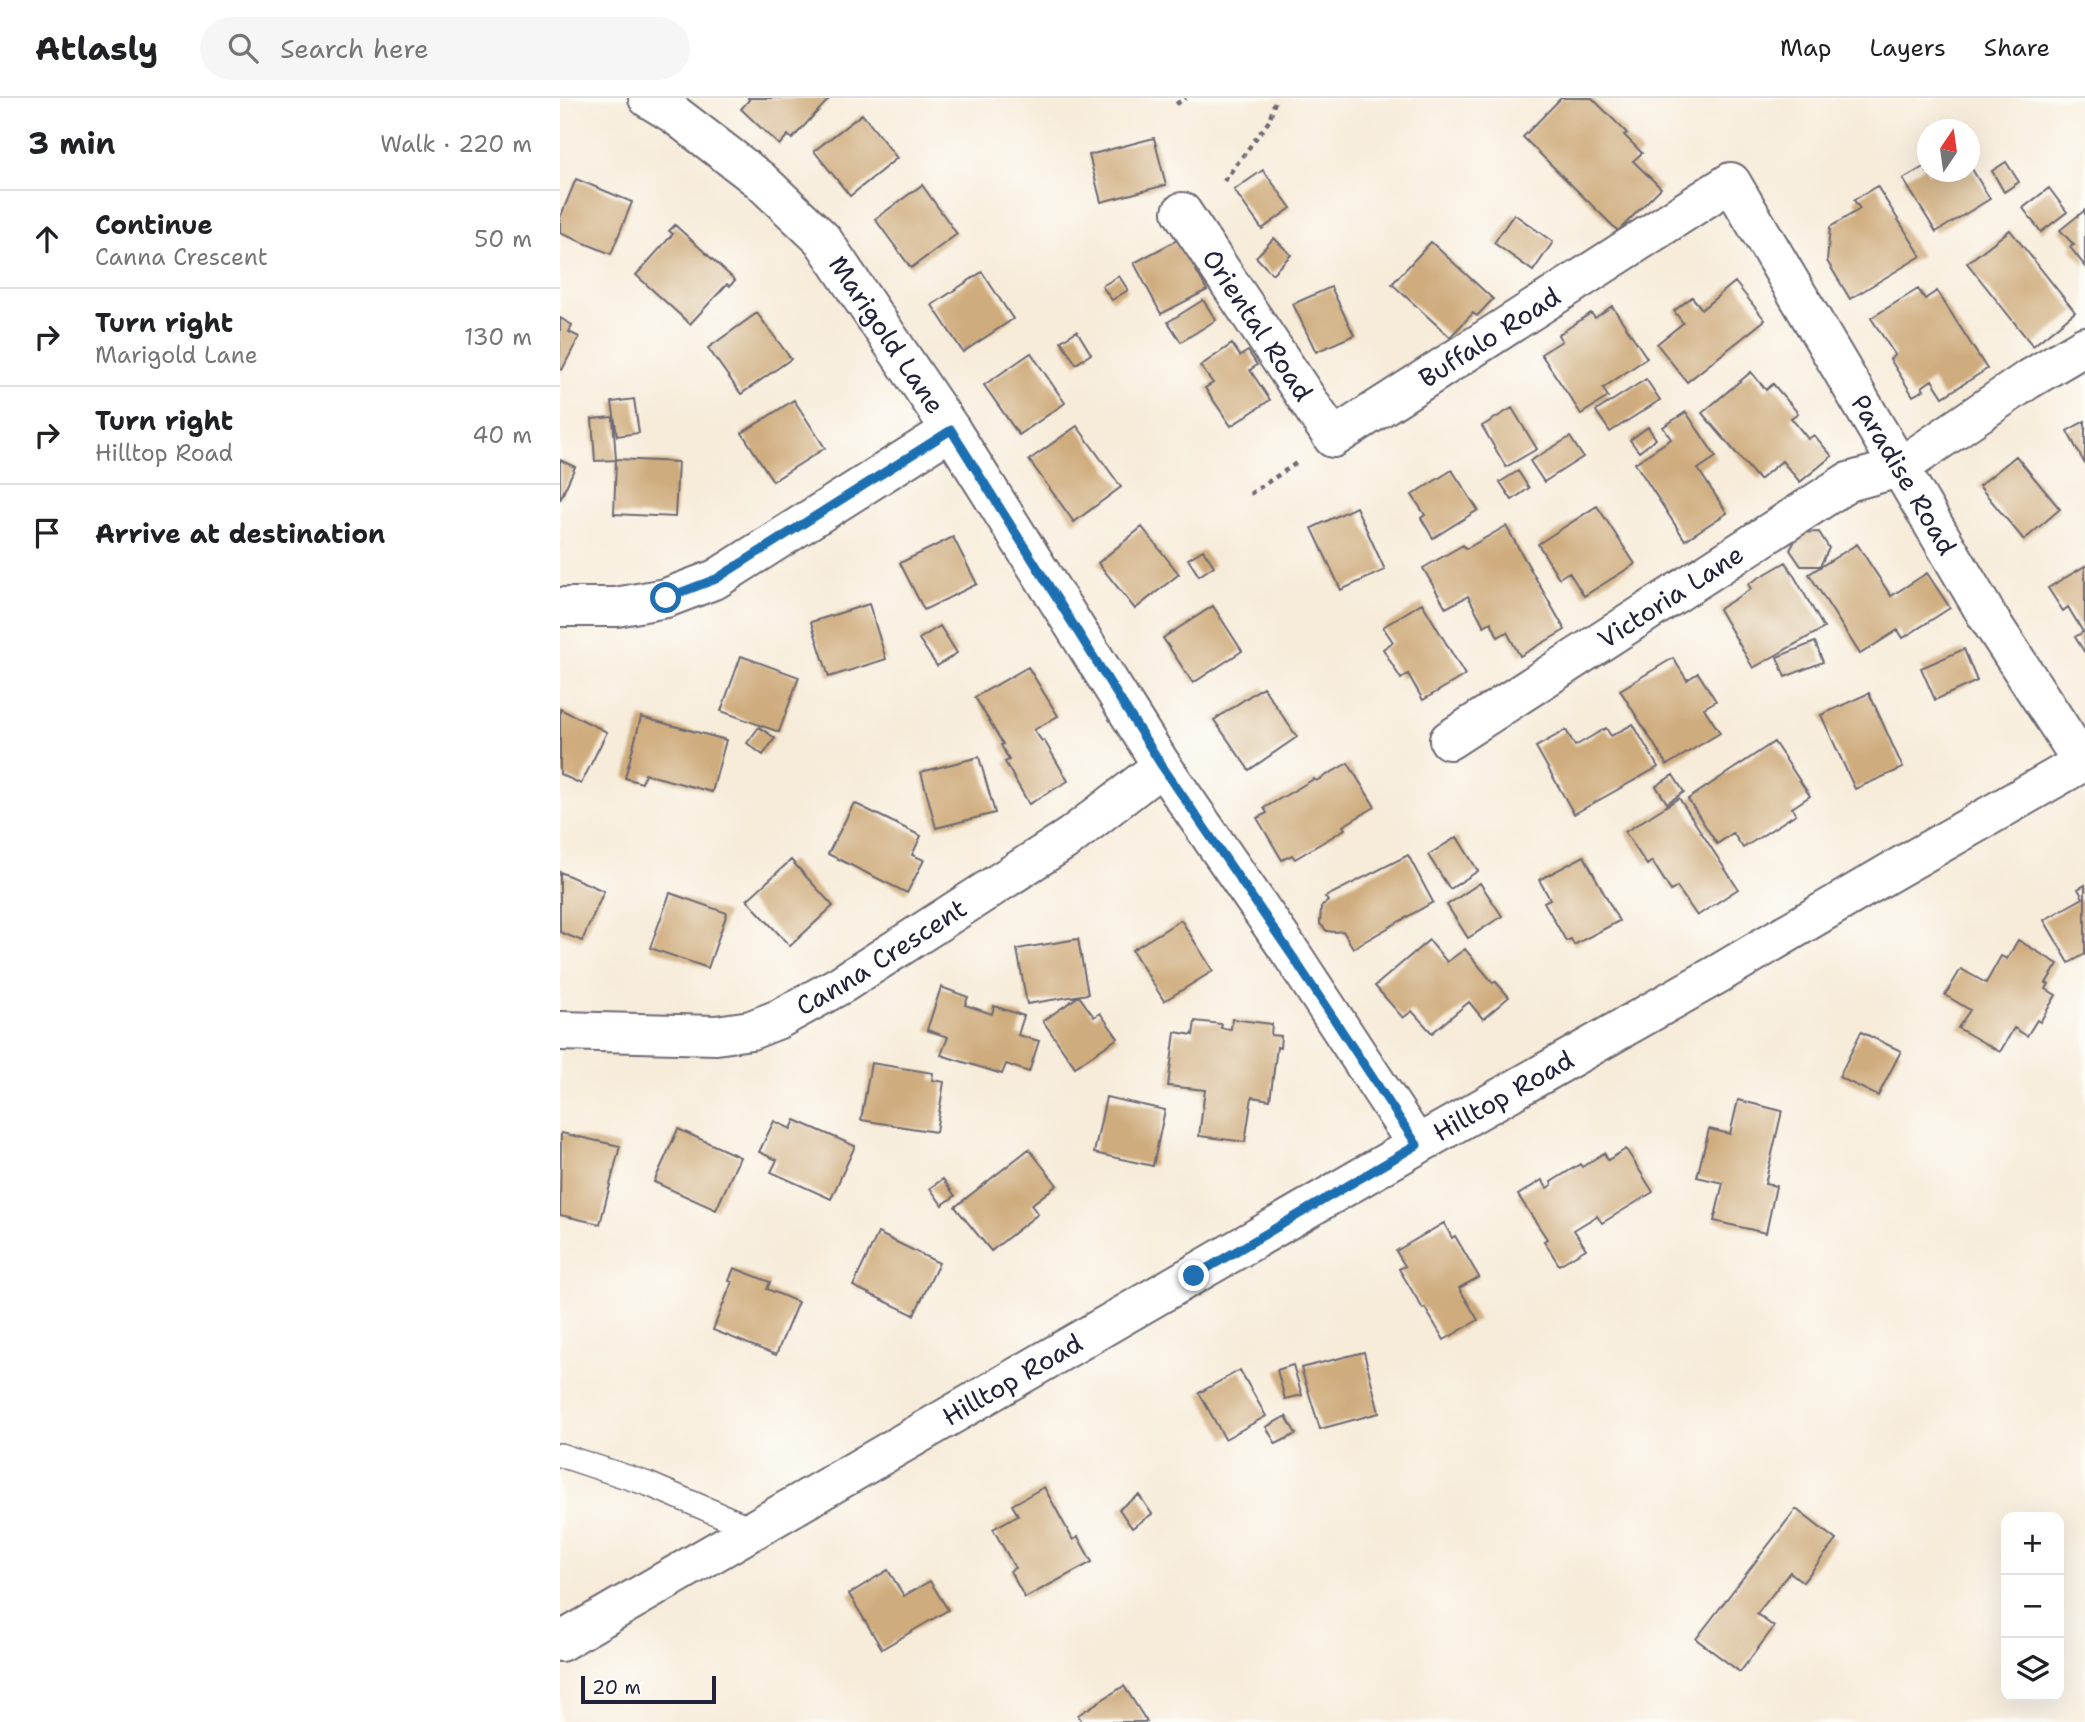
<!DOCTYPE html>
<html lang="en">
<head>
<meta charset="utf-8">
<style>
  :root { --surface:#fff; --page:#f6f6f6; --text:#202124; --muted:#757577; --line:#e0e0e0 }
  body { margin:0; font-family:"Shantell Sans",sans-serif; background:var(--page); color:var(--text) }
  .controls { position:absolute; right:21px; bottom:21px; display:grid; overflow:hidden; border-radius:14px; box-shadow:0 7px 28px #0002 }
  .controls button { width:63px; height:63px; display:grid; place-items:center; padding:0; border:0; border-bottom:2px solid var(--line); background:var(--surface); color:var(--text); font:35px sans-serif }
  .compass { position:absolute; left:1357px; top:21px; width:63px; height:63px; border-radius:50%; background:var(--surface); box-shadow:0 7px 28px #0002; rotate:13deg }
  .scale { position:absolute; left:21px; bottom:18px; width:135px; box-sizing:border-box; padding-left:7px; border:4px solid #22223b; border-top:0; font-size:19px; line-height:24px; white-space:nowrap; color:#22223b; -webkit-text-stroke:5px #fdfcf7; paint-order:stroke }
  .stop { position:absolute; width:21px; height:21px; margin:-16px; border:5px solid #1f6fb2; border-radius:50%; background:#fff }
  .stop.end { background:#1f6fb2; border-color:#fff; box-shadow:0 2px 7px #0008 }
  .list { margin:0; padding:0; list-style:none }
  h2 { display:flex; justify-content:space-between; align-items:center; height:91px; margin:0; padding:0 28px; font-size:30px }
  h2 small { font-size:23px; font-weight:400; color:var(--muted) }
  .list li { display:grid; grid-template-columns:46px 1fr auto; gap:21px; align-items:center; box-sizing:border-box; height:98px; padding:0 28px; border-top:2px solid var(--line) }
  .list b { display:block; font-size:26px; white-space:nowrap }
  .list p { margin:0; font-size:23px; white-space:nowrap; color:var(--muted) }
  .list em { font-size:23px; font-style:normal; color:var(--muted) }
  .icon { flex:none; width:38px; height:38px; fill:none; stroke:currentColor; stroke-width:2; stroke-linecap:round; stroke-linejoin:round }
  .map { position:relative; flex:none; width:1525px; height:1624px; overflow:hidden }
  header { display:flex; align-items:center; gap:42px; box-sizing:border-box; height:98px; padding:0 35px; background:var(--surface); border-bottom:2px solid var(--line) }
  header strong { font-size:33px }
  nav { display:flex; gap:38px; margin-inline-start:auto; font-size:24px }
  .search { width:490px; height:63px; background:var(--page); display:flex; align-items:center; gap:18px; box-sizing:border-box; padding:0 24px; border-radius:38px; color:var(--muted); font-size:26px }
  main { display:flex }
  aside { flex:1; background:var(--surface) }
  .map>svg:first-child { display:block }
  .building { fill:#cfac7d }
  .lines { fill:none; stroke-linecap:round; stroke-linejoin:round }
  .service-casing { stroke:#6d6973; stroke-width:26 }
  .minor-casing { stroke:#6d6973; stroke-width:42 }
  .path { stroke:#6d6973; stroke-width:4.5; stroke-dasharray:5 5; stroke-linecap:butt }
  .service { stroke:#fff; stroke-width:23 }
  .minor { stroke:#fff; stroke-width:38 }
  .route { stroke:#1f6fb2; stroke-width:9 }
  .labels { text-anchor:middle; stroke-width:5; stroke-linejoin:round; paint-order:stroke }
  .street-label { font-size:26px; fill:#22223b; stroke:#fdfcf7 }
</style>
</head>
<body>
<header>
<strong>Atlasly</strong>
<div class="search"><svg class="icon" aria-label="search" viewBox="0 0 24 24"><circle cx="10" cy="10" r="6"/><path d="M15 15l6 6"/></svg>Search here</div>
<nav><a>Map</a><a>Layers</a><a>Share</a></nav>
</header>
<main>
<aside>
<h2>3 min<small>Walk · 220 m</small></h2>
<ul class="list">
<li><svg class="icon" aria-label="ahead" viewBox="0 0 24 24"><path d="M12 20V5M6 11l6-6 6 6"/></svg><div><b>Continue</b><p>Canna Crescent</p></div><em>50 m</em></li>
<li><svg class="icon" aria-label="right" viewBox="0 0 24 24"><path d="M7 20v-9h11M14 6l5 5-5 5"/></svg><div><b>Turn right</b><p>Marigold Lane</p></div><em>130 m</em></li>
<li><svg class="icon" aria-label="right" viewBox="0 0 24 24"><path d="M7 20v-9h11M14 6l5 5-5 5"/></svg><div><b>Turn right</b><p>Hilltop Road</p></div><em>40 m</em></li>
<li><svg class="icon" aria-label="arrive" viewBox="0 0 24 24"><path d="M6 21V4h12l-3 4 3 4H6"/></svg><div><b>Arrive at destination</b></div></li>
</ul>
</aside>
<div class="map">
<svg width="1525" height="1624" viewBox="0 0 1525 1624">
  <rect width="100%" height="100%" fill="#fdfcf7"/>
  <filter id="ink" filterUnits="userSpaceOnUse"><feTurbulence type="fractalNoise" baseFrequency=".0143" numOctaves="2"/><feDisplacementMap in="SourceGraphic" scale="14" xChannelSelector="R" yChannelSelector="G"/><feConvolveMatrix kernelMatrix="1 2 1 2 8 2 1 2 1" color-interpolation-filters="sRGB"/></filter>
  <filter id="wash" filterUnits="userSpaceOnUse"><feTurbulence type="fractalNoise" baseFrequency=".00686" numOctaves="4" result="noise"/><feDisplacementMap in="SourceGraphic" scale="28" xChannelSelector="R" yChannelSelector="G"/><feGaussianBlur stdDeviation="1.57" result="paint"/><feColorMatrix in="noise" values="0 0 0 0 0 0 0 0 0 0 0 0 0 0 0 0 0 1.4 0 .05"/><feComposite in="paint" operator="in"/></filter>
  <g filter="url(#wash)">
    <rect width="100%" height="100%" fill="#f7ecda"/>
    <g id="blocks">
      <path class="building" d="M188,0H270L232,41L228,37L219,47L181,11L189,2Z
        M1001,0H1032L1067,35L1064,37L1082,55L1073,63L1101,90L1058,133L963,39Z
        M302,16L337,60L290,98L254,53Z
        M594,40L606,87L541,104L529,57Z
        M1446,64L1459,84L1444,94L1432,73Z
        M1409,66L1430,101L1376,134L1343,81L1367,67V74H1409Z
        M703,72L731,110L702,131L674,92Z
        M16,81L72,104L51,156L0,135V120Z
        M362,87L397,136L351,170L315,121Z
        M1317,88L1361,158L1290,201L1267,163L1270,129L1300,111L1294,102Z
        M1489,90L1507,114L1481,134L1463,110Z
        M1525,112V168L1510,149L1514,147L1500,132Z
        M954,116L993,144L973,173L934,145Z
        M115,127L175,182L170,188L167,186L130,226L76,177L113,136L109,133Z
        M1450,132L1515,214L1473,248L1407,165Z
        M714,140L731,157L712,176L696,159Z
        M619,141L647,192L601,216L574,165Z
        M871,144L933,201L917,218L913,215L890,239L832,186Z
        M422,174L453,221L403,254L372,207Z
        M559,178L568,192L552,202L542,188Z
        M1175,184L1205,222L1127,284L1097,246L1123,225L1114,213L1132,199L1142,211Z
        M771,189L794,237L756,254L733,206Z
        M1358,191L1365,201L1377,193L1427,271L1383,299L1372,282L1362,289L1364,292L1353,298L1330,261L1335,257L1311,220Z
        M643,202L656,222L621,244L608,224Z
        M1052,208L1087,260L1043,290L1048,299L1021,316L981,256L1002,243L998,237L1031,215L1035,220Z
        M197,215L231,261L181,296L148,250Z
        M0,220L12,227L9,234L19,239L2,272L0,271Z
        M517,233L531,256L516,266L501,243Z
        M672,246L680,258L688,253L697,267L690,272L710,302L671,328L645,290L653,285L640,268Z
        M471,255L505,305L459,337L424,287Z
        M1191,274L1206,292L1213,286L1238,315L1231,320L1248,341L1254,337L1272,358L1240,384L1222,363L1199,382L1142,315Z
        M1086,281L1100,302L1050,334L1036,313Z
        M74,301L79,335L57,338L52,304Z
        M234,302L265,350L213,383L182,335Z
        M952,310L977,351L946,369L922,328Z
        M1126,314L1156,359L1138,371L1167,415L1125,442L1075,365L1111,341L1103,329Z
        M53,319L56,362L35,363L32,321Z
        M1525,323V366L1507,333Z
        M517,328L561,389L514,424L469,362Z
        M1088,329L1096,341L1079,354L1070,342Z
        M1010,339L1023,359L984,384L970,363Z
        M1456,358L1500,411L1464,442L1419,388Z
        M56,361L118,364L115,419L54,416Z
        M0,362L15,369L0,402Z
        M892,372L918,412L873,440L861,420L865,417L852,397Z
        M958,373L969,390L952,402L940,384Z
        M1037,408L1075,466L1024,498L1009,474L999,480L978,446Z
        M796,409L825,472L781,492L752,430Z
        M946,428L1005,532L960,558L947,534L938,539L931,524L924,528L908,498L886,510L863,470L903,447L906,451Z
        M582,429L619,476L575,511L538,465Z
        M1259,434L1269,450L1260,468H1241L1230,452L1239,435Z
        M393,439L417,486L364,512L340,465Z
        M1297,446L1331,498L1367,475L1390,510L1343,540L1338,532L1300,556L1249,476Z
        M643,452L654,468L639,478L628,461Z
        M1226,464L1264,530L1193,570L1159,511L1191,491L1188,486Z
        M1525,468V555L1515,539L1523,534L1508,509L1503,513L1488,490Z
        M862,505L905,577L863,602L848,576L841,581L823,551L833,544L823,529Z
        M309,506L326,561L269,579L251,524Z
        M653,508L682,553L633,585L603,540Z
        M380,528L397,555L377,568L359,541Z
        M1255,544L1263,564L1225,579L1217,559Z
        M1404,551L1417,583L1375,602L1361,570Z
        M181,558L239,579L219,634L161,613Z
        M1113,560L1127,582L1138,575L1156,603L1144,610L1160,635L1107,667L1060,592Z
        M468,569L498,618L474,632L482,643L484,642L508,683L469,706L445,664L449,662L441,647L443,646L415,599Z
        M703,589L737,639L689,672L654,622Z
        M1309,595L1343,670L1295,691L1261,617Z
        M0,611L47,634L21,686L0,676Z
        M81,619L166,642L152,694L85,676L82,685L65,680Z
        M1073,626L1098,669L1014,716L976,649L1006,632L1015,648L1046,630L1051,638Z
        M199,629L215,640L203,657L187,645Z
        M1214,644L1250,698L1232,710L1236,716L1183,750L1173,735L1157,746L1128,701Z
        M419,659L435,715L376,730L361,674Z
        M788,665L815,709L783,728L785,731L735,761L732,757L722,762L697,720L707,715L704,710L754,681L756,683Z
        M1113,677L1124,694L1107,705L1096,688Z
        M1119,700L1178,791L1137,818L1117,789L1111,793L1092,763L1087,767L1065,734Z
        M294,705L361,738L352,757L364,762L347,795L268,756Z
        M897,739L918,773L890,791L868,757Z
        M848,757L873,804L793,850L783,833L775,834L767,833L760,826L761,809L768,803L765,799Z
        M1024,758L1059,823L1014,847L1011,841L1006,843L984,804L990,801L979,782Z
        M231,762L273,808L230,848L187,802Z
        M0,774L44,793L22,843L0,834Z
        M920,785L942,818L908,840L887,807Z
        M1525,787V856L1509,865L1484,822L1523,800L1518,791Z
        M110,795L167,815L148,870L90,850Z
        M621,822L653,873L604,903L572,852Z
        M518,841L528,896L467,906L457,851Z
        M869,842L887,864L905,851L933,885L935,883L949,899L923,921L909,904L872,935L852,913L843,920L815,888Z
        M1458,842L1498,866L1486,885L1489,886L1486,891L1496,897L1480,924L1477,922L1467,938L1454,930L1440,954L1398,930L1410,912L1385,897L1401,871L1426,885L1441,858L1447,861Z
        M381,889L408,899L405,907L432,916L434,908L464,918L458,937L479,943L469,974L446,966L442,976L381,957L388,939L367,932Z
        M519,898L534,919L540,915L558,940L515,969L483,923Z
        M672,921L712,926L711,937L721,938L720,950L717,949L710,1002L692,999L685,1044L639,1038L645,992L608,988L615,934L633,937L635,923L662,926L661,930L671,931Z
        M1301,934L1341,953L1318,998L1279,979Z
        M311,965L373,975L372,982L384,984L376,1034L301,1022Z
        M546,999L605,1012L593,1068L534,1055Z
        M1178,1002L1222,1013L1205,1086L1216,1088L1206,1135L1154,1123L1163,1085L1137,1079L1149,1031L1170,1036Z
        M235,1022L295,1048L271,1101L211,1074L217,1062L199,1054L214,1023L231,1031Z
        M118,1031L180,1059L156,1112L94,1084Z
        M1,1035L60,1048L40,1126L0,1117Z
        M469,1051L497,1087L471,1107L478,1116L431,1153L395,1109Z
        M1066,1051L1093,1094L1042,1125L1037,1118L1014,1132L1026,1151L999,1167L984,1143L987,1141L958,1097L982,1082L987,1090L992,1087L991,1084L1020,1066L1022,1069L1044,1055L1048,1062Z
        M383,1081L395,1098L382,1107L370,1090Z
        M884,1125L892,1140L895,1138L919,1179L899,1190L918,1222L884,1242L865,1210L863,1211L839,1171L845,1168L836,1153Z
        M318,1135L379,1165L354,1217L293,1188Z
        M174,1170L210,1184L207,1191L238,1204L216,1257L153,1232L172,1184L169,1183Z
        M804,1254L819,1315L760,1331L741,1270Z
        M733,1267L742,1297L725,1301L717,1272Z
        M680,1272L706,1318L665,1341L639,1295Z
        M726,1318L736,1336L716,1346L706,1329Z
        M484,1389L513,1442L518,1439L532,1464L465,1500L450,1473L455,1470L433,1431L458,1417L452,1407Z
        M579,1397L592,1416L572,1430L559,1411Z
        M1236,1411L1276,1442L1243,1484L1230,1474L1197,1516L1214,1529L1180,1574L1136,1541Z
        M328,1472L344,1498L370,1483L388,1512L322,1551L289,1496Z
        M564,1588L587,1624H522L518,1617Z"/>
    </g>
  </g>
  <g filter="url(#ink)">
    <use href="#blocks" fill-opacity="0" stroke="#6d6973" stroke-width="2"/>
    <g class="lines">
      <defs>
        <path id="service" d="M0,1357L88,1386L193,1431"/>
        <g id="minor">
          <path id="s1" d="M88,0L114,16L200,82L262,141L391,332L602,668L733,858L857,1047"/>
          <path id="s2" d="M622,114L773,340L1171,84L1426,516L1523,665"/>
          <path d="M0,509H56L106,500L156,481L391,332"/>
          <path id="s3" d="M889,642L1288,384L1339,370L1466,283L1525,248"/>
          <path id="s4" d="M0,933L156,937L191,932L219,921L282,886L510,739L602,668"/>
          <path id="s5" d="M0,1544L857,1047L1158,876L1329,775L1525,663"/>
        </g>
      </defs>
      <use href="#service" class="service-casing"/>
      <use href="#minor" class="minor-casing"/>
      <path class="path" d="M616,6L626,0
        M664,83L709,23L716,0
        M690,396L738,364"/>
      <use href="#service" class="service"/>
      <use href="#minor" class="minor"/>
    </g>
  </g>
  <g class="lines" filter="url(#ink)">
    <path class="route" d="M106,500L156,481L391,332L602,668L733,859L857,1047L634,1178"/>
  </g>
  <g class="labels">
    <g class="street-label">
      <text dy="9" stroke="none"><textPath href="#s2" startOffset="136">Oriental Road</textPath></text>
      <text dy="9" stroke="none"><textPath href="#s1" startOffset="340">Marigold Lane</textPath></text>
      <text dy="9" stroke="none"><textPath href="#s2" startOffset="458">Buffalo Road</textPath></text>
      <text dy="9" stroke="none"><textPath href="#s2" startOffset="1085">Paradise Road</textPath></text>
      <text dy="9" stroke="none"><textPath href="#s3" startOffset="264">Victoria Lane</textPath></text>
      <text dy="9" stroke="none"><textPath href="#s4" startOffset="341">Canna Crescent</textPath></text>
      <text dy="9" stroke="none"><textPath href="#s5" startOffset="1090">Hilltop Road</textPath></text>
      <text dy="9" stroke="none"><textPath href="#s5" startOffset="523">Hilltop Road</textPath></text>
    </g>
  </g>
</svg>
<div class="controls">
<button>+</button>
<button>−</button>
<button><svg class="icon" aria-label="layers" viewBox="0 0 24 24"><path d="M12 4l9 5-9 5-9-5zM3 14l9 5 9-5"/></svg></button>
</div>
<svg class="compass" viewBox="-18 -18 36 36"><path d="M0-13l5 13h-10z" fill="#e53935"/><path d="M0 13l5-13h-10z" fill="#757577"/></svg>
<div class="scale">20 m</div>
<div class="stop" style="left:106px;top:500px"></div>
<div class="stop end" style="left:634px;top:1178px"></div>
</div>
</main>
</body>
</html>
